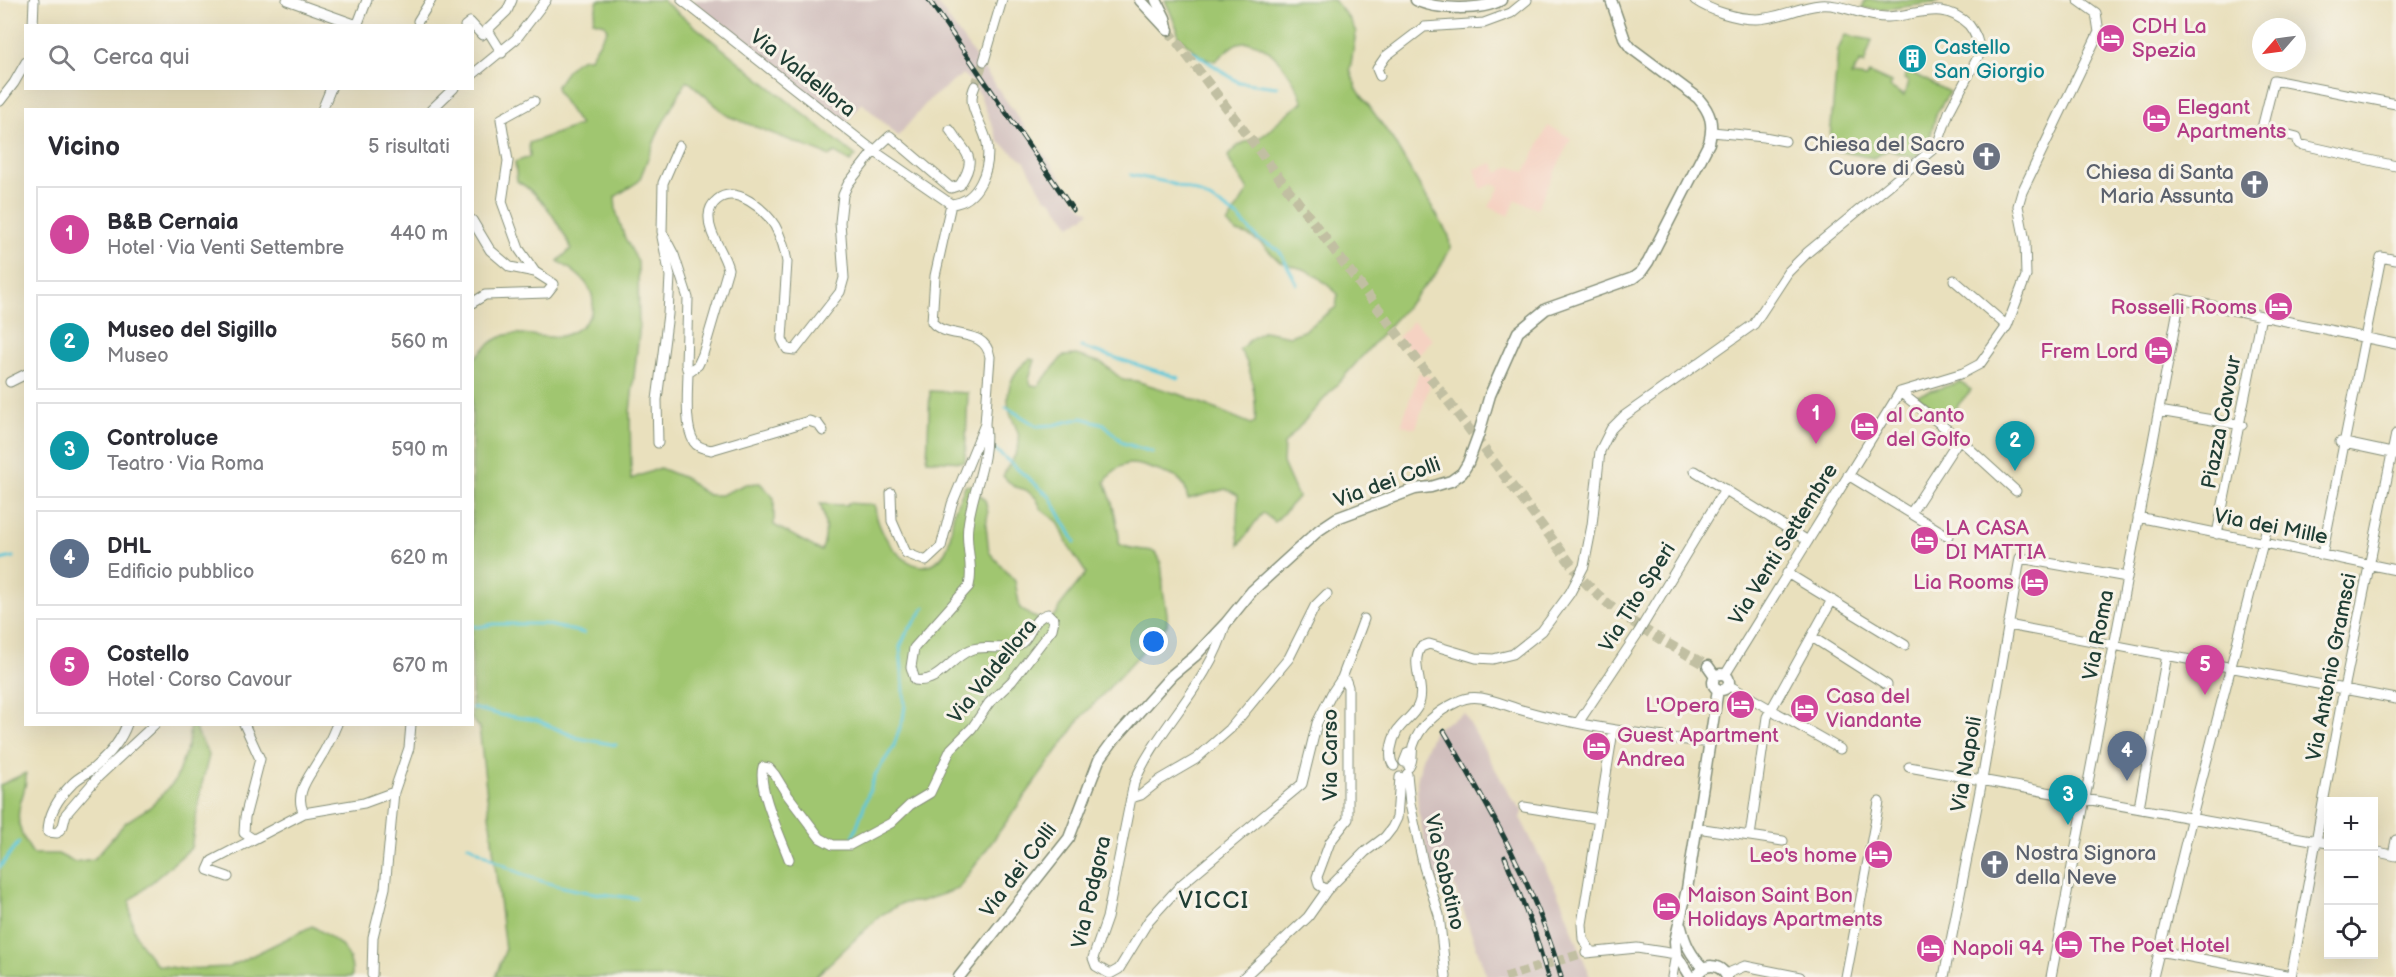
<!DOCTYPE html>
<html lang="it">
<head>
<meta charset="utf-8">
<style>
  :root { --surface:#fff; --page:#f7f7f7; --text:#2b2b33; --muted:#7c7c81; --line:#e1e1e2; --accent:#2563eb }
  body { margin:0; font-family:"Balsamiq Sans",sans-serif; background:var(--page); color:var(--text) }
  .controls { position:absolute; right:18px; bottom:18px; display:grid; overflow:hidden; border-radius:0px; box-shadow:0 6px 24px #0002 }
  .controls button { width:54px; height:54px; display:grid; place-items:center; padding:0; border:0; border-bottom:2px solid var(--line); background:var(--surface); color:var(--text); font:30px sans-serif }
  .compass { position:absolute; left:2252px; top:18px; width:54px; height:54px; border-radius:50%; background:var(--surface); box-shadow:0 6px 24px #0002; rotate:242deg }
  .you { position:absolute; left:1154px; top:642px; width:21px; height:21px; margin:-15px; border:4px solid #fff; border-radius:50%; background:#1a73e8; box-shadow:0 0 0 9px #1a73e833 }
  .badge { display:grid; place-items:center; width:39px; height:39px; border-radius:50%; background:var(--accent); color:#fff; font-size:20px; font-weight:700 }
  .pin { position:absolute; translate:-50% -50px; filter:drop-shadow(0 2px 3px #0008) }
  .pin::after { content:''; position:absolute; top:32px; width:21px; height:18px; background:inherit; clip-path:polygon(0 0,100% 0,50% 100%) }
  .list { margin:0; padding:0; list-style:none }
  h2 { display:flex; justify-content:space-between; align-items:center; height:78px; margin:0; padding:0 24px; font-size:26px }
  h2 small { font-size:20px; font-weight:400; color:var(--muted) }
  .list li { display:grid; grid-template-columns:39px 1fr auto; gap:18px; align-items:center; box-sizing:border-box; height:96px; margin:0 12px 12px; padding:0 12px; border:2px solid var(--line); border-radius:0px }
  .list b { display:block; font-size:22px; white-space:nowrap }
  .list p { margin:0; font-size:20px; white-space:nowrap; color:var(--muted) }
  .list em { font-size:20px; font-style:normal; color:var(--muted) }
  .icon { flex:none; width:33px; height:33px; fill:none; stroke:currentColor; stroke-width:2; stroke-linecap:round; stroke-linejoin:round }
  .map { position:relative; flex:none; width:2396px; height:977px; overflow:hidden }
  .search { position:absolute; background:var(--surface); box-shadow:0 6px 24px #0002; left:24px; top:24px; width:450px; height:66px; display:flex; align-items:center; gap:15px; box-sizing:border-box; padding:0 21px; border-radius:0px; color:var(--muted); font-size:22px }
  .panel { position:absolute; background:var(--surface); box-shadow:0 6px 24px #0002; left:24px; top:108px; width:450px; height:618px; border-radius:0px }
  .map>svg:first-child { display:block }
  .built { fill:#f5d2c2 }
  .industrial { fill:#d1bfbd }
  .green { fill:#a0c670; stroke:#608252; stroke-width:1.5 }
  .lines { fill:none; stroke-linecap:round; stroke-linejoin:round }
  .stream { stroke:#5ec8da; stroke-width:3 }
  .minor-tunnel { stroke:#c1bfa2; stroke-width:9; stroke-dasharray:9 4.5; stroke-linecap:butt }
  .tertiary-tunnel { stroke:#c1bfa2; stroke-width:10; stroke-dasharray:10 5; stroke-linecap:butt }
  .minor-casing { stroke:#848e78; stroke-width:11 }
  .tertiary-casing { stroke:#848e78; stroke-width:13 }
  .minor { stroke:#fff; stroke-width:9 }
  .tertiary { stroke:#fff; stroke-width:10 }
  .rail-casing { stroke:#1f3d34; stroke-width:5 }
  .rail { stroke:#f7f3e8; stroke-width:3; stroke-dasharray:9; stroke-linecap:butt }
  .labels { text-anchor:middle; stroke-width:6; stroke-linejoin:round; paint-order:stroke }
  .hotel-label { font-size:21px; fill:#b23c85; stroke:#f7f3e8; text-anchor:start }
  .culture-label { font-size:21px; fill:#0d838f; stroke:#f7f3e8; text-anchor:start }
  .street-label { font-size:21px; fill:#1f3d34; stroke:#f7f3e8 }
  .worship-label { font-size:21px; fill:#5b616d; stroke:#f7f3e8; text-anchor:end }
  .quarter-label { font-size:24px; letter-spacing:1.5px; fill:#1f3d34; stroke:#f7f3e8 }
</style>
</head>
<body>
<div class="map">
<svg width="2396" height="977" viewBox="0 0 2396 977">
  <rect width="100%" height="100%" fill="#f7f3e8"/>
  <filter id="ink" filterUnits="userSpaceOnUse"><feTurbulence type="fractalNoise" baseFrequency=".0167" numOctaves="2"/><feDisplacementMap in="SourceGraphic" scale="12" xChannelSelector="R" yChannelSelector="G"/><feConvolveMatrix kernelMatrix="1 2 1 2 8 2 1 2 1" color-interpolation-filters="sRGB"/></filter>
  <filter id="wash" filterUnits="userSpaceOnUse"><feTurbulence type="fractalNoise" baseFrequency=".008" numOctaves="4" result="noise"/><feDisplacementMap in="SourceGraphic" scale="24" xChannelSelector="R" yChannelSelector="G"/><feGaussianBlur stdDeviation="1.35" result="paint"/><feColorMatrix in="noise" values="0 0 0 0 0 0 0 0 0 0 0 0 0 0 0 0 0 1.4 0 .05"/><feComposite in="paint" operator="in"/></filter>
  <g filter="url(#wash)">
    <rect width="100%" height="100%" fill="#e9e0bd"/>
    <path class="built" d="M1548,126L1571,138L1537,209L1516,200L1509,216L1489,207L1500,186L1493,184L1481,189L1475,169L1493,163L1498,173L1511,166L1525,172Z
      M1413,321L1433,339L1417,356L1398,337Z
      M1419,372L1432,378L1416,428L1401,425Z"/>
    <path class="industrial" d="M692,0H935L1081,206L1090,212L1071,226L1052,201L1045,198L1025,162L999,142L981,98L975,86L963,74L929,100L898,136L862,103L845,125Z
      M1464,713L1511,797L1523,811L1521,819L1562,902L1590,977H1487L1451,877L1435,881L1428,859L1418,810L1417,782L1422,757L1435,729Z"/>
    <path class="green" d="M598,0H662L856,156L850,162L835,153L830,156L728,116L687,80L659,130L639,181L615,197L616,211L625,238L638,262L639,333L630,412L631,479L660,468L687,479L697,488L708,495H721L746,484L760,483L774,498V525L821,551C828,537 826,519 820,504L846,505L848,503L875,505C875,537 919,592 945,552C952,541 951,524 954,512C957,503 962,494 965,486L971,485L985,500L988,513L986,526L989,552L1015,581L1020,608L1031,616L1047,621L1057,613L1059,607L1086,573L1069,547L1058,522L1042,510L1036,498L1026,490L1013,486L1003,476C1008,465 1021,451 1019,438C1018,430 1014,423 1011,416C1003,394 1011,371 1030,359L1035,360L1029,379L1031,385L1038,386L1063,356L1076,355L1102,363L1123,380L1136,381L1184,396L1251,424L1255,422C1257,404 1252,363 1239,350L1252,338L1264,331L1290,336L1303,331L1336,307L1338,294L1318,277L1306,270L1280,262L1261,243L1250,236L1237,232L1227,224L1248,191C1242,178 1232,170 1228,156C1244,136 1250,145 1265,134C1273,129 1276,122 1283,117C1289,112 1296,107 1303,102C1295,79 1268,35 1238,43C1231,45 1222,56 1215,61L1202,57L1178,36L1177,28L1165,0H1334L1350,20L1356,32L1350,70L1357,89L1393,140L1449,236L1450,249L1438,271L1284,444L1283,463L1298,497L1275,522L1263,513C1253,523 1248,535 1239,545L1237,523L1238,495L1226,489L1188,499C1186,495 1186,489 1184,485C1179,477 1173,476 1164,473C1139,464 1123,455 1105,482C1111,496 1120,530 1119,544C1132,551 1143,548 1156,552C1163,564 1162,573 1163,586C1163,599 1169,611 1167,625L1081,718L958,889L919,902L902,903L881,915L815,977H495L505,951L479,727L472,719V361C481,352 489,342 501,337C519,329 538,339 557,337C575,334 594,321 593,301C592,282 572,270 558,261L571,249L569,243C555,218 543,196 517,181L515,162L530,157L529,143L580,125L558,93L556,87C564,75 574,56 590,58L607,30L605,24L593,21Z
      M1865,0H1938V2L1880,10L1862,8Z
      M1845,35L1872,40L1864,64L1860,62L1851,76L1867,78L1869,73L1891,83L1890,87L1904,96L1908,81L1904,79L1908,71L1949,92L1936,115L1929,141L1914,158L1888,150L1873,158L1829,149L1838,50Z
      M1960,382L1971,390L1946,419L1917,395Z
      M930,391L968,393L965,462L927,460Z
      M190,725H193L209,755L201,788L191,848L130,901C130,931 138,943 157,965L183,969L229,967L312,926C333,938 354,949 352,977H0V785L26,773C27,792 21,794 19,810C16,827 24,840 33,854H58L74,862L94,859L126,822L150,807L175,781L188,745Z"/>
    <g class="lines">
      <path class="stream" d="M1192,51L1238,82L1277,87
        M1131,175L1166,182L1197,192L1222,206L1239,218L1258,239L1279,250L1297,284
        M1081,347L1179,378
        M1006,407L1037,426L1054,425L1082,418L1104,424L1123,443L1152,452
        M991,446L1050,497L1075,542
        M0,560L13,557
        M472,626L479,627L494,624H544L584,633
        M472,708L501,715L536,720L578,738L616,745
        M853,837L875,775L893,748L903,719L905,705L900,647L906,634L925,607
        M468,845C483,853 498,863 513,870C551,888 594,894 636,898
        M0,867L19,842"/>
    </g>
  </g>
  <g filter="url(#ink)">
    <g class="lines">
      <path class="minor-tunnel" d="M975,86L984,61
        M1505,977L1584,953"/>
      <path class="tertiary-tunnel" d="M1168,30L1583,580C1620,619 1661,640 1708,666"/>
      <defs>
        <path id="minor" d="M287,0L357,25
          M682,0L874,151L951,204C979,202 991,168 987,143C983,123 965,106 975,86
          M418,21L431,0
          M33,26L34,0
          M357,26L367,0
          M465,26L470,22L482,35L507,11L512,0
          M487,29L502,53
          M984,61L1002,0
          M472,75L516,39L546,0
          M1380,76L1377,69L1386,56L1424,27L1484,23L1511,13L1527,0
          M0,101L14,83L26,62
          M534,101L501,119L508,161L502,202L519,249L535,272
          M2396,104L2274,80L2262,128L2297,137L2299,144L2396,166
          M322,110L331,88
          M431,110L454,88
          M1712,132L1764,137L1785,141
          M679,146L663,183L662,232L674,255L688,298L686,364L687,369L691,370L698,365L703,354L728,269C724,251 708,235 709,216C709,210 712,204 717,200C736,184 765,210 775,226C781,237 785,249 787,262L782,339L787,349L795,350L840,292L844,278L840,222L843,195L848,184L874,151L890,136L951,188L960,185C978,157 967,155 950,130
          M472,220L490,250L510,267L535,272L554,284L547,293L485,295L472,303
          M1954,280L2007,326
          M688,370C688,388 684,426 694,442C698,448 704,448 711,450L809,421L818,424L823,431
          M10,382L26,374
          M1900,392L1959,439L2016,491
          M2159,411L2242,425
          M2340,442L2396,454
          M658,443L657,400L668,314L670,276L662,237
          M1695,471L1808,541
          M1848,475L1948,536
          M891,493L892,521L906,553L926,561L941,547L952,504L985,424L990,357C985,326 947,341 932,322L935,276L951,204
          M1911,513L1959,439
          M2138,517L2396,570
          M2217,534L2261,316
          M2322,555L2381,257L2396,260
          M1787,573L1905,645
          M1226,623C1208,687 1158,726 1134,783L1107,918L1093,958L1096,966L1110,974L1119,969L1149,920L1182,884L1302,784L1317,723L1332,693L1342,678L1346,681L1348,687V819L1330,842L1317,877L1319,885L1327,890L1365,852L1385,837L1392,828L1397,818L1400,777
          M2008,625L2396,699
          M1812,637L1887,685
          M1725,675L1900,392L1963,373L1980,364L2007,326L2026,276L2025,241L2018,206L2022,192L2099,32L2096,13L2078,0
          M1342,678L1364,619
          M1728,685L1840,749
          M1578,723L1638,633L1725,489
          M127,724C121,741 110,754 96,766C89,773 80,776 73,783C59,797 48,813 48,832L57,833L63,826L66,814L98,777L155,724
          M244,724L260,759L245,817L244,833L253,839
          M1404,762L1408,752L1412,751
          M1394,766C1387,758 1392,740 1397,731C1403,722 1413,716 1418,706C1427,687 1409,664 1421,647L1429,644L1476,658L1493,659L1513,654L1542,631L1570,593L1584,566L1592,525L1600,451L1611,429L1624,416L1754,324L1788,272L1808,252L1932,150L1938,143L1949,112L1979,55C1980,44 1976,34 1969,25C1943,0 1919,15 1888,17C1865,18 1843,3 1820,5C1798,7 1778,19 1756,19C1737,19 1711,11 1695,0
          M1409,767C1414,759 1411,754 1413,746C1419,726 1438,711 1457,702C1476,691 1498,703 1518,709C1581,727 1646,735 1711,743
          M1909,767L2328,843
          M1407,774L1410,804L1424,867L1439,915L1446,977
          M1131,798L1141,795L1160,780L1196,759L1230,729L1289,658L1315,606L1327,594
          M1524,807L1599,819
          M2139,807L2167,655
          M304,813C293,793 310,776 320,758C327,748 332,736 337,724
          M1697,828L1783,841
          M1750,836L1767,717L1832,600
          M2374,851L2396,856
          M2393,855L2396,840
          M789,859C781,837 757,788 763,767L769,768L775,775L786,793L820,838L833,845H850L891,823L910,805L930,793L951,749L972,728L989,703L1012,681L1052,629L1054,620L1048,614C1030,618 1032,640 1016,646C1002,651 984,644 970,650C949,659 939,684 915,680L911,667L914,648L969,586C974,566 965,546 968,526C972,489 990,462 985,424
          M228,877L208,870L212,861L304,813L364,803L394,792
          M2159,951L2291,976
          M1591,952L1583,939L1582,924L1613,731
          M1586,953L1637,948L1676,954L1672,977
          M1726,974L1745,966L1800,977
          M372,975L373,937L385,888L394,792L409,748L411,724
          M1244,977L1308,917L1327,890
          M1846,977L1879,802
          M1944,977L1982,780L2020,558L2127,577
          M2051,977L2180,299L2396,344
          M2153,977L2192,817L2266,531
          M2291,977L2344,689L2396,434"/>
        <path id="tertiary" d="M1140,0L1168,30
          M1156,0L1165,18L1167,27
          M1416,0C1436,10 1481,11 1501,0
          M1708,666L1715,676
          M1713 682a8 8 0 1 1 16 0a8 8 0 1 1-16 0Z
          M1681,927C1685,944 1691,955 1703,968
          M959,977L1069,838L1099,760L1113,741L1172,675L1195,656L1226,623L1252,591L1319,530L1337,518L1415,489L1431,487L1451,481L1462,473L1468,463L1479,433L1490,395L1518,332L1546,309L1633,278L1641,272L1648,262L1709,143C1714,124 1711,113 1698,98L1631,48L1625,40L1611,0
          M1690,977L1676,954L1675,941L1687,889L1718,689
          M1696,977C1704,962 1720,963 1727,977"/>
      </defs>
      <use href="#minor" class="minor-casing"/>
      <use href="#tertiary" class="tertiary-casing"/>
      <use href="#minor" class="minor"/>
      <use href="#tertiary" class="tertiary"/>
      <defs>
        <path id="rail" d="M929,0L1073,210
          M1444,731C1490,809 1537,889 1561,977
          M1505,857L1535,934L1548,977"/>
      </defs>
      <use href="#rail" class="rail-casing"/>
      <use href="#rail" class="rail"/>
    </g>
  </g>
  <defs>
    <symbol id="hotel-disc" viewBox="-11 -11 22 22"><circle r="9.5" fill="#d1479c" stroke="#f7f3e8"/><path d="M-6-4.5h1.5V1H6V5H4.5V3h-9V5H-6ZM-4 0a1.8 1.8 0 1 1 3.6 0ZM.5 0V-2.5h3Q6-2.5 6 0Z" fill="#fff"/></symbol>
    <symbol id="building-disc" viewBox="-11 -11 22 22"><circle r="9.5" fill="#0f9aa8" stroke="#f7f3e8"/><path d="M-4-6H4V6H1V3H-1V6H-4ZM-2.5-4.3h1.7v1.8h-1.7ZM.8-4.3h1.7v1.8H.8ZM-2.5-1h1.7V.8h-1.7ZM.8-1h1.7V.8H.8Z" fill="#fff"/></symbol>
    <symbol id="church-disc" viewBox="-11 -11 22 22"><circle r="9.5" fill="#6b7280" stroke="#f7f3e8"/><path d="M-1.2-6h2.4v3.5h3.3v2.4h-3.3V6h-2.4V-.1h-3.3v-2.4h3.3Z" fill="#fff"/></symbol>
  </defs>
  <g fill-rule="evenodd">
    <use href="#hotel-disc" x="2094" y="22" width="33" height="33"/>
    <use href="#building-disc" x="1896" y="42" width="33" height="33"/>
    <use href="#hotel-disc" x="2140" y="102" width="33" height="33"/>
    <use href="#church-disc" x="1970" y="140" width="33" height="33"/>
    <use href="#church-disc" x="2238" y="168" width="33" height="33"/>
    <use href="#hotel-disc" x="2262" y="290" width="33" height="33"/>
    <use href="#hotel-disc" x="2142" y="334" width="33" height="33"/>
    <use href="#hotel-disc" x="1848" y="410" width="33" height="33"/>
    <use href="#hotel-disc" x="1908" y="524" width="33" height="33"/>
    <use href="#hotel-disc" x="2018" y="566" width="33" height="33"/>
    <use href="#hotel-disc" x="1724" y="688" width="33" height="33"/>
    <use href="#hotel-disc" x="1788" y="692" width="33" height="33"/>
    <use href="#hotel-disc" x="1580" y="730" width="33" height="33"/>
    <use href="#hotel-disc" x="1862" y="838" width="33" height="33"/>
    <use href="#church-disc" x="1978" y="848" width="33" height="33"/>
    <use href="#hotel-disc" x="1650" y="890" width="33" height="33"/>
    <use href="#hotel-disc" x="2052" y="928" width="33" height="33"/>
    <use href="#hotel-disc" x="1914" y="932" width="33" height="33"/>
  </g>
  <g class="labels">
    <g class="hotel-label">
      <text x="2132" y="33">CDH La<tspan x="2132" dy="24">Spezia</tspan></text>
      <text x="2177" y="114">Elegant<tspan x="2177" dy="24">Apartments</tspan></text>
      <text x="2257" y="314" text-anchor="end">Rosselli Rooms</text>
      <text x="2138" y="358" text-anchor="end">Frem Lord</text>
      <text x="1886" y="422">al Canto<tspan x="1886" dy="24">del Golfo</tspan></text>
      <text x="1945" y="535">LA CASA<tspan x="1945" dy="24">DI MATTIA</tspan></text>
      <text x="2014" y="589" text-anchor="end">Lia Rooms</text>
      <text x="1826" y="703">Casa del<tspan x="1826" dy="24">Viandante</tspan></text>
      <text x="1720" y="712" text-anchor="end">L'Opera</text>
      <text x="1617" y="742">Guest Apartment<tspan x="1617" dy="24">Andrea</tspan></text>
      <text x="1857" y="862" text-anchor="end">Leo's home</text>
      <text x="1687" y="902">Maison Saint Bon<tspan x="1687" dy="24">Holidays Apartments</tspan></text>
      <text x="2089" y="952">The Poet Hotel</text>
      <text x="1952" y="955">Napoli 94</text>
    </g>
    <g class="culture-label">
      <text x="1934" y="54">Castello<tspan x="1934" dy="24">San Giorgio</tspan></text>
    </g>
    <g class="street-label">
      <text transform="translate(803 73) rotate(38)" y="7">Via Valdellora</text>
      <text transform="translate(2221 422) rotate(-79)" y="7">Piazza Cavour</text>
      <text transform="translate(1387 482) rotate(-20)" y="7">Via dei Colli</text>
      <text transform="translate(2271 526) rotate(11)" y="7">Via dei Mille</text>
      <text transform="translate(1783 544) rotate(-58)" y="7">Via Venti Settembre</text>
      <text transform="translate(1637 597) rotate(-58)" y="7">Via Tito Speri</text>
      <text transform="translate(2098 635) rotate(-79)" y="7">Via Roma</text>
      <text transform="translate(2331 667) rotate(-79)" y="7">Via Antonio Gramsci</text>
      <text transform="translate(992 671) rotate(-51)" y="7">Via Valdellora</text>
      <text transform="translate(1330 755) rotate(-90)" y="7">Via Carso</text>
      <text transform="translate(1966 764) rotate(-80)" y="7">Via Napoli</text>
      <text transform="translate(1018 870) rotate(-53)" y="7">Via dei Colli</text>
      <text transform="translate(1445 872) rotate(77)" y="7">Via Sabotino</text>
      <text transform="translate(1091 892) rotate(-77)" y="7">Via Podgora</text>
    </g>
    <g class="worship-label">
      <text x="1965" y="151">Chiesa del Sacro<tspan x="1965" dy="24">Cuore di Gesù</tspan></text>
      <text x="2234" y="179">Chiesa di Santa<tspan x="2234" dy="24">Maria Assunta</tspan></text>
      <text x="2015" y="860" text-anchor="start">Nostra Signora<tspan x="2015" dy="24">della Neve</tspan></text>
    </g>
    <g class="quarter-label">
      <text x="1214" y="908">VICCI</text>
    </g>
  </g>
</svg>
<div class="controls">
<button>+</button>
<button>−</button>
<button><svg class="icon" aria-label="locate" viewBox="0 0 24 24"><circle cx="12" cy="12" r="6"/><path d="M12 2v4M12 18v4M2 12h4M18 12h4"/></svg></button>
</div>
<svg class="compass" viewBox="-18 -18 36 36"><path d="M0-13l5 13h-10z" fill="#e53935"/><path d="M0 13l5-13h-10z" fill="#7c7c81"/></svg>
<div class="you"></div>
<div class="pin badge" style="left:1816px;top:444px;background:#d1479c">1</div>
<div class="pin badge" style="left:2015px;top:471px;background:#0f9aa8">2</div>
<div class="pin badge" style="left:2068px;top:825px;background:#0f9aa8">3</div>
<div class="pin badge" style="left:2127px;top:781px;background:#5c6f8a">4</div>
<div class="pin badge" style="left:2205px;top:695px;background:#d1479c">5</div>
<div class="search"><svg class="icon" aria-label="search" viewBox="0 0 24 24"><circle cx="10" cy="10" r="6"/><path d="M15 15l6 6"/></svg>Cerca qui</div>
<section class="panel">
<h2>Vicino<small>5 risultati</small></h2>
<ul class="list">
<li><span class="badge" style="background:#d1479c">1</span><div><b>B&amp;B Cernaia</b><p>Hotel · Via Venti Settembre</p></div><em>440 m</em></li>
<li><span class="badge" style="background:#0f9aa8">2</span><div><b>Museo del Sigillo</b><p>Museo</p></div><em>560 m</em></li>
<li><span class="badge" style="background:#0f9aa8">3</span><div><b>Controluce</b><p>Teatro · Via Roma</p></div><em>590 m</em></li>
<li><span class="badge" style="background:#5c6f8a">4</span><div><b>DHL</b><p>Edificio pubblico</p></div><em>620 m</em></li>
<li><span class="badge" style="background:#d1479c">5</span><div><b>Costello</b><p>Hotel · Corso Cavour</p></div><em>670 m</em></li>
</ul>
</section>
</div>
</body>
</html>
